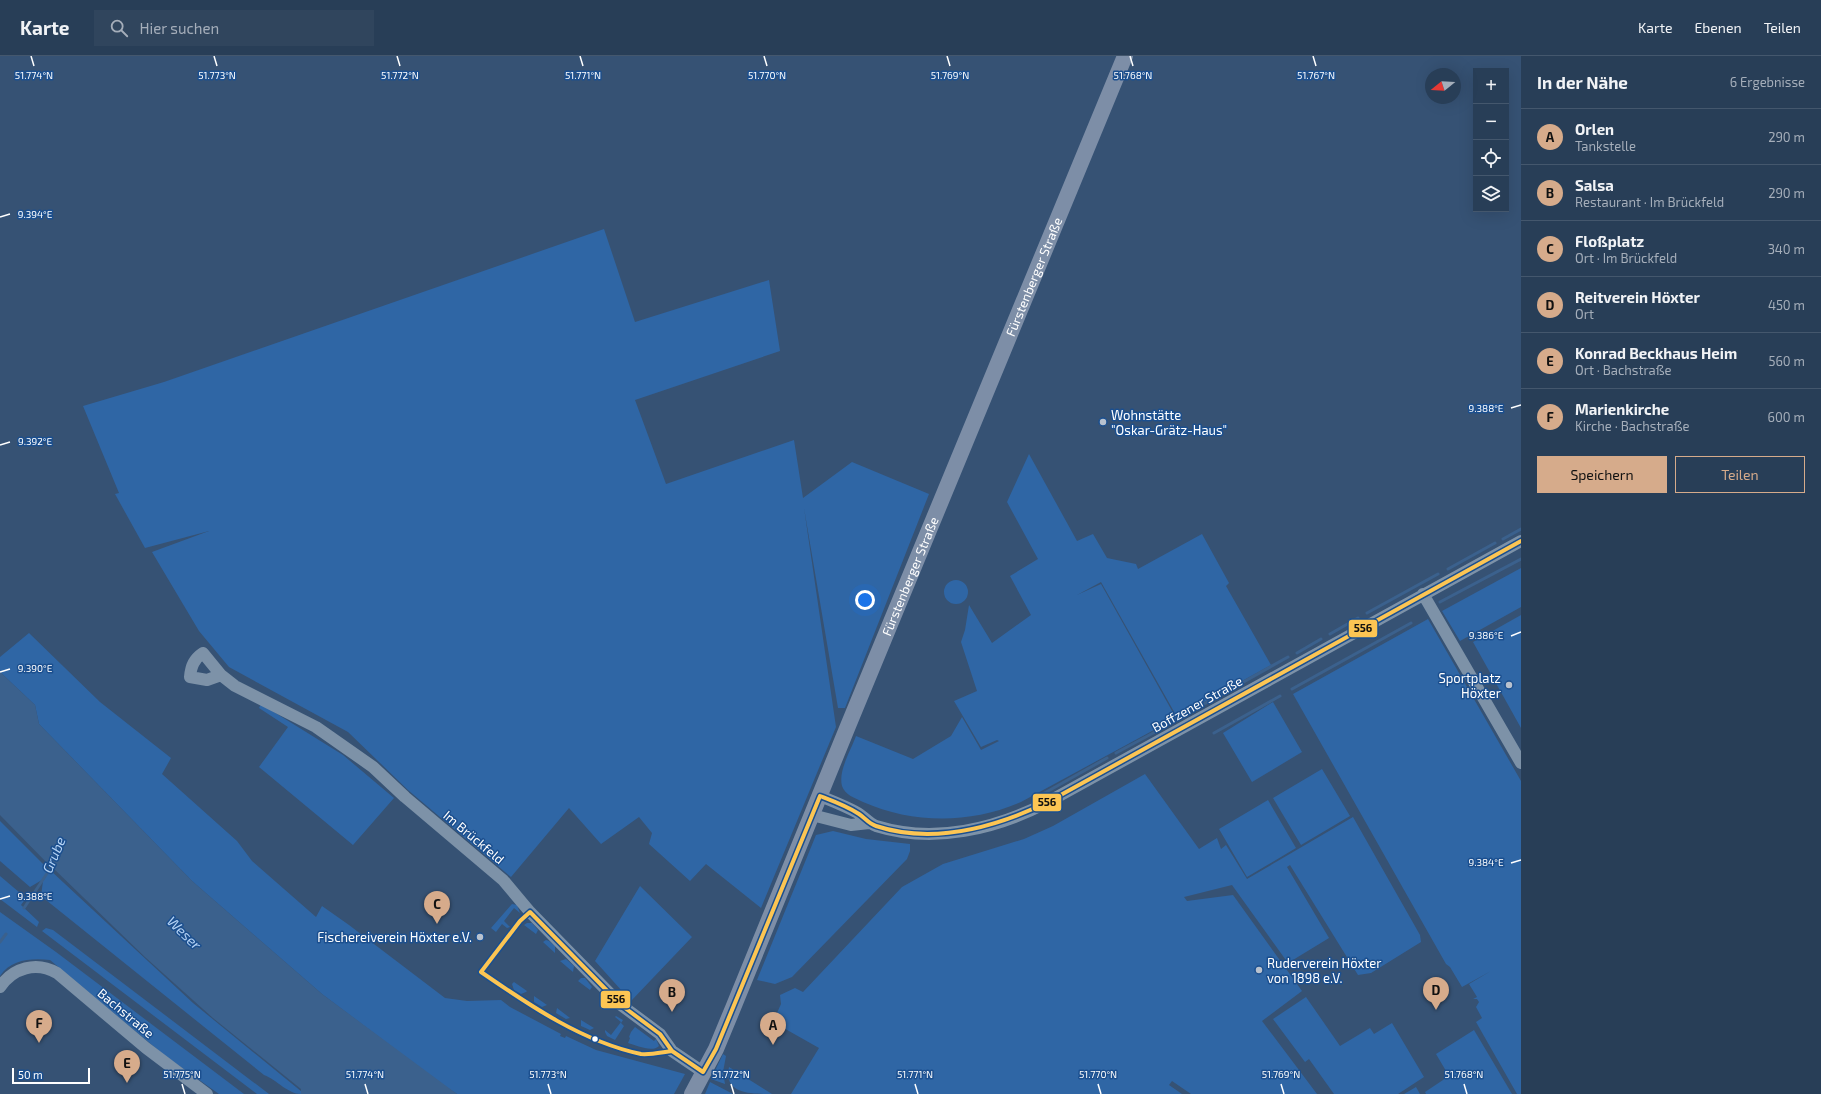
<!DOCTYPE html>
<html lang="de">
<head>
<meta charset="utf-8">
<style>
  :root { --surface:#283e57; --page:#30455d; --text:#f1f3f6; --muted:#a5aeba; --line:#44576d; --accent:#d6ab8b }
  body { margin:0; font-family:"Exo 2",sans-serif; background:var(--page); color:var(--text) }
  .controls { position:absolute; right:12px; top:12px; display:grid; overflow:hidden; border-radius:0px; box-shadow:0 4px 16px #0002 }
  .controls button { width:36px; height:36px; display:grid; place-items:center; padding:0; border:0; border-bottom:1px solid var(--line); background:var(--surface); color:var(--text); font:20px sans-serif }
  .compass { position:absolute; left:1425px; top:12px; width:36px; height:36px; border-radius:50%; background:var(--surface); box-shadow:0 4px 16px #0002; rotate:252deg }
  .scale { position:absolute; left:12px; bottom:10px; width:78px; box-sizing:border-box; padding-left:4px; border:2px solid #fff; border-top:0; font-size:11px; line-height:14px; white-space:nowrap; color:#fff; -webkit-text-stroke:3px #1b4f8f; paint-order:stroke }
  .you { position:absolute; left:865px; top:544px; width:14px; height:14px; margin:-10px; border:3px solid #fff; border-radius:50%; background:#1a73e8; box-shadow:0 0 0 6px #1a73e833 }
  .badge { display:grid; place-items:center; width:26px; height:26px; border-radius:50%; background:var(--accent); color:#111; font-size:13px; font-weight:700 }
  .pin { position:absolute; translate:-50% -33px; filter:drop-shadow(0 1px 2px #0008) }
  .pin::after { content:''; position:absolute; top:21px; width:14px; height:12px; background:inherit; clip-path:polygon(0 0,100% 0,50% 100%) }
  .list { margin:0; padding:0; list-style:none }
  h2 { display:flex; justify-content:space-between; align-items:center; height:52px; margin:0; padding:0 16px; font-size:17px }
  h2 small { font-size:13px; font-weight:400; color:var(--muted) }
  .list li { display:grid; grid-template-columns:26px 1fr auto; gap:12px; align-items:center; box-sizing:border-box; height:56px; padding:0 16px; border-top:1px solid var(--line) }
  .list b { display:block; font-size:15px; white-space:nowrap }
  .list p { margin:0; font-size:13px; white-space:nowrap; color:var(--muted) }
  .list em { font-size:13px; font-style:normal; color:var(--muted) }
  .actions { display:flex; gap:8px; padding:12px 16px }
  .actions a { flex:1; padding:9px 0; border:1px solid var(--accent); border-radius:0px; text-align:center; font-size:14px; color:var(--accent) }
  .actions .main { background:var(--accent); color:#111 }
  .icon { flex:none; width:22px; height:22px; fill:none; stroke:currentColor; stroke-width:2; stroke-linecap:round; stroke-linejoin:round }
  .map { position:relative; flex:none; width:1521px; height:1038px; overflow:hidden }
  header { display:flex; align-items:center; gap:24px; box-sizing:border-box; height:56px; padding:0 20px; background:var(--surface); border-bottom:1px solid var(--line) }
  header strong { font-size:19px }
  nav { display:flex; gap:22px; margin-inline-start:auto; font-size:14px }
  .search { width:280px; height:36px; background:var(--page); display:flex; align-items:center; gap:10px; box-sizing:border-box; padding:0 14px; border-radius:0px; color:var(--muted); font-size:15px }
  main { display:flex }
  aside { flex:1; background:var(--surface) }
  .map>svg:first-child { display:block }
  .green { fill:#2f66a5 }
  .water { fill:#3b618d }
  .lines { fill:none; stroke-linecap:round; stroke-linejoin:round }
  .stream { stroke:#3b618d; stroke-width:3 }
  .minor { stroke:#7d92a8; stroke-width:12 }
  .major { stroke:#7d8ea7; stroke-width:16 }
  .bus-1-casing { stroke:#1b4f8f; stroke-width:7 }
  .bus-1 { stroke:#fcc553; stroke-width:4 }
  .ticks { fill:none; stroke:#fff; stroke-width:1.5 }
  .poi-dot { fill:#b9c2ce; stroke:#1b4f8f; stroke-width:1.5 }
  .bus-dot { fill:#fff; stroke:#1b4f8f; stroke-width:1.5 }
  .labels { text-anchor:middle; stroke-width:3; stroke-linejoin:round; paint-order:stroke }
  .street-label { font-size:13px; fill:#fff; stroke:#1b4f8f }
  .poi-label { font-size:13px; fill:#fff; stroke:#1b4f8f; text-anchor:start }
  .water-label { font-size:14px; font-style:italic; fill:#b5d3f5; stroke:#1b4f8f }
  .ticks-label { font-size:10px; text-anchor:middle; fill:#fff; stroke:#1b4f8f; stroke-width:3; stroke-linejoin:round; paint-order:stroke }
  .line-badge { stroke:#1b4f8f; stroke-width:1.5 }
  .pale-badge-label { font-size:11px; text-anchor:middle; font-weight:bold; fill:#111 }
</style>
</head>
<body>
<header>
<strong>Karte</strong>
<div class="search"><svg class="icon" aria-label="search" viewBox="0 0 24 24"><circle cx="10" cy="10" r="6"/><path d="M15 15l6 6"/></svg>Hier suchen</div>
<nav><a>Karte</a><a>Ebenen</a><a>Teilen</a></nav>
</header>
<main>
<div class="map">
<svg width="1521" height="1038" viewBox="0 0 1521 1038">
  <rect width="100%" height="100%" fill="#365274"/>
  <path class="green" d="M604,173L635,266L769,224L780,295L635,344L666,428L794,384L803,442L852,406L929,438L845,652H838L804,452L836,671L761,852L706,808L690,825L649,788L652,777L639,761L601,788L569,752L511,821L408,734L348,676L229,611L199,575L152,496L209,475L145,492L115,438L119,437L83,350L164,326Z
    M1029,398L1077,485L1093,478L1107,502L1136,508L1138,513L1202,478L1229,527L1226,530L1271,609L1177,661L1101,526L1077,539L1101,528L1176,662L1021,746C971,768 913,768 863,746C855,742 845,739 842,730C838,715 851,694 856,680L913,703L951,680L962,661L981,694L999,685L997,684L981,691L954,645L977,635L961,586L965,574L969,549L992,587L1031,559L1010,520L1038,503L1007,446Z
    M1521,512V551L1460,585L1442,555Z
    M944 536a12 12 0 1 1 24 0a12 12 0 1 1-24 0Z
    M1521,559V672L1473,586Z
    M1428,563L1521,725V1038H1517L1476,966L1482,962L1476,951L1479,946L1477,943H1473L1477,941L1469,928L1491,915L1462,931L1450,911L1446,908L1293,638Z
    M29,577L100,646L171,702L162,718L237,785L252,805L316,861L322,850L349,869L445,942L467,945L501,944L510,951L561,978L560,980L565,982L566,980L596,994L685,1018L674,1038H457L440,1027L322,938L192,825L39,668L35,649L0,616V601Z
    M1273,646L1302,696L1252,726L1223,677Z
    M261,648L343,699L394,742L353,789L259,711L288,671L259,652Z
    M1322,713L1350,760L1301,789L1273,742Z
    M1145,718L1199,793L1217,782L1221,793L1226,789L1247,823L1353,761L1420,879L1421,886L1371,917L1358,919L1290,809L1287,811L1329,882L1288,907L1232,829L1184,841L1187,845L1233,839L1302,935L1262,965L1317,1038H1191L1172,1025L1169,1029L1182,1038H791L819,992L773,966L781,948L780,939L795,932L803,936L902,831L943,808L1024,783L1053,770Z
    M1268,744L1296,792L1247,821L1219,773Z
    M0,765L49,814L42,824L30,831L0,805Z
    M833,775L866,783L910,788V795L907,803L792,921L775,928L757,924L816,779Z
    M50,814L193,947L302,1036L301,1038C288,1038 277,1024 264,1019L41,840L43,825Z
    M0,820L26,842L21,849L39,866L37,871L0,843Z
    M640,830L692,881L631,945L595,905Z
    M512,848L517,849L520,857L514,852L504,865L510,871L507,872L502,868L496,876L491,872Z
    M0,856L56,896L244,1038H219L164,999L50,904C32,902 11,903 0,920Z
    M527,867H532L538,874L536,878L524,869Z
    M46,872L53,874L269,1038H257L42,875Z
    M546,884L549,885L555,890V897L543,886Z
    M566,903L574,910L573,916L560,905Z
    M581,922H585L592,931L590,934L578,925Z
    M514,926L527,935L526,936L521,938L514,934L512,928Z
    M534,940L547,949L542,951L534,946Z
    M1306,941L1340,990L1370,972L1374,978L1392,967L1424,1021L1398,1038H1334L1309,1003L1305,1006L1273,963Z
    M557,952L570,962L566,963L556,957Z
    M616,960L623,964L621,967L624,970L615,984L607,980L605,976V974L611,979L621,966L615,961Z
    M581,964L594,972L590,974L581,970Z
    M635,971L654,985L656,983L659,990C652,997 636,989 628,987L630,982L629,981L631,976Z
    M1474,974L1512,1038H1426L1425,1036L1449,1020L1436,998Z
    M723,998L726,1000L723,1016L725,1028L711,1023Z
    M729,1011L772,1038C750,1038 723,1038 729,1011Z
    M710,1026L733,1038H705Z
    M1416,1031L1420,1038H1404Z"/>
  <path class="water" d="M0,616L35,649L39,668L192,825L322,938L457,1038H301V1033L213,962L145,901L53,812L49,814L50,810L0,759Z"/>
  <g class="lines">
    <path class="stream" d="M1503,483L1521,473
      M1448,513L1495,487
      M1440,546L1521,503
      M1367,557L1438,518
      M1330,578L1358,562
      M1297,597L1321,583
      M1292,633L1411,567
      M1197,652L1288,601
      M1162,671L1186,659
      M1214,677L1280,640
      M1116,697L1155,676
      M1041,739L1107,702
      M24,852L52,810
      M0,886L6,878"/>
    <path class="minor" d="M1423,538L1521,707
      M221,619L207,624L190,621C191,610 194,603 203,597L221,619L235,630L316,671L373,711L405,741L503,824L530,856L621,949L660,978L672,995L703,1016
      M820,740C832,745 845,750 856,756C864,760 868,767 876,770C934,788 996,773 1048,746L1521,485
      M812,759L851,769L869,767
      M0,931C13,912 36,905 57,917L146,992L207,1038"/>
    <path class="major" id="s1" d="M692,1038L716,993L733,952L848,670L1125,0"/>
    <defs>
      <path id="bus-1" d="M530,856L621,949L660,978L672,995C663,996 651,999 641,998C583,986 529,949 481,916L520,865Z
        M672,995L703,1016
        M703,1016L716,993L820,740C833,745 847,750 859,758C865,762 869,768 876,770C934,789 996,771 1048,746L1521,485"/>
    </defs>
    <use href="#bus-1" class="bus-1-casing"/>
    <use href="#bus-1" class="bus-1"/>
  </g>
  <path class="ticks" d="M31,0L34,10M214,0L217,10M397,0L400,10M580,0L583,10M764,0L767,10M947,0L950,10M1130,0L1133,10M1313,0L1316,10M0,161L10,158M1511,352L1521,349M0,389L10,386M1511,580L1521,576M0,616L10,613M1511,807L1521,804M0,843L10,840M182,1028L185,1038M365,1028L368,1038M548,1028L551,1038M731,1028L734,1038M915,1028L918,1038M1098,1028L1101,1038M1281,1028L1284,1038M1464,1028L1467,1038"/>
  <g class="poi-dot">
    <circle cx="1103" cy="366" r="4"/>
    <circle cx="1509" cy="629" r="4"/>
    <circle cx="480" cy="881" r="4"/>
    <circle cx="1259" cy="914" r="4"/>
  </g>
  <circle class="bus-dot" cx="595" cy="983" r="3.5"/>
  <g class="labels">
    <g class="street-label">
      <text dy="5" stroke="none"><textPath href="#s1" startOffset="886">Fürstenberger Straße</textPath></text>
      <text dy="5" stroke="none"><textPath href="#s1" startOffset="562">Fürstenberger Straße</textPath></text>
      <text transform="translate(1197 648) rotate(-29)" y="5">Boffzener Straße</text>
      <text transform="translate(474 781) rotate(40)" y="5">Im Brückfeld</text>
      <text transform="translate(126 957) rotate(40)" y="5">Bachstraße</text>
    </g>
    <g class="poi-label">
      <text x="1111" y="364">Wohnstätte<tspan x="1111" dy="15">"Oskar-Grätz-Haus"</tspan></text>
      <text x="1501" y="627" text-anchor="end">Sportplatz<tspan x="1501" dy="15">Höxter</tspan></text>
      <text x="472" y="886" text-anchor="end">Fischereiverein Höxter e.V.</text>
      <text x="1267" y="912">Ruderverein Höxter<tspan x="1267" dy="15">von 1898 e.V.</tspan></text>
    </g>
    <g class="water-label">
      <text transform="translate(54 799) rotate(-67)" y="5">Grube</text>
      <text transform="translate(184 877) rotate(44)" y="5">Weser</text>
    </g>
  </g>
  <g class="ticks-label">
    <text x="34" y="23">51.774°N</text>
    <text x="217" y="23">51.773°N</text>
    <text x="400" y="23">51.772°N</text>
    <text x="583" y="23">51.771°N</text>
    <text x="767" y="23">51.770°N</text>
    <text x="950" y="23">51.769°N</text>
    <text x="1133" y="23">51.768°N</text>
    <text x="1316" y="23">51.767°N</text>
    <text x="35" y="162">9.394°E</text>
    <text x="1486" y="356">9.388°E</text>
    <text x="35" y="389">9.392°E</text>
    <text x="1486" y="583">9.386°E</text>
    <text x="35" y="616">9.390°E</text>
    <text x="1486" y="810">9.384°E</text>
    <text x="35" y="844">9.388°E</text>
    <text x="182" y="1022">51.775°N</text>
    <text x="365" y="1022">51.774°N</text>
    <text x="548" y="1022">51.773°N</text>
    <text x="731" y="1022">51.772°N</text>
    <text x="915" y="1022">51.771°N</text>
    <text x="1098" y="1022">51.770°N</text>
    <text x="1281" y="1022">51.769°N</text>
    <text x="1464" y="1022">51.768°N</text>
  </g>
  <g class="line-badge">
    <rect x="1348" y="563" width="30" height="19" rx="4" fill="#fcc553"/>
    <rect x="1032" y="737" width="30" height="19" rx="4" fill="#fcc553"/>
    <rect x="600" y="934" width="31" height="19" rx="4" fill="#fcc553"/>
  </g>
  <g class="pale-badge-label">
    <text x="1363" y="576">556</text>
    <text x="1047" y="750">556</text>
    <text x="616" y="947">556</text>
  </g>
</svg>
<div class="controls">
<button>+</button>
<button>−</button>
<button><svg class="icon" aria-label="locate" viewBox="0 0 24 24"><circle cx="12" cy="12" r="6"/><path d="M12 2v4M12 18v4M2 12h4M18 12h4"/></svg></button>
<button><svg class="icon" aria-label="layers" viewBox="0 0 24 24"><path d="M12 4l9 5-9 5-9-5zM3 14l9 5 9-5"/></svg></button>
</div>
<svg class="compass" viewBox="-18 -18 36 36"><path d="M0-13l5 13h-10z" fill="#e53935"/><path d="M0 13l5-13h-10z" fill="#a5aeba"/></svg>
<div class="scale">50 m</div>
<div class="you"></div>
<div class="pin badge" style="left:773px;top:989px">A</div>
<div class="pin badge" style="left:672px;top:956px">B</div>
<div class="pin badge" style="left:437px;top:868px">C</div>
<div class="pin badge" style="left:1436px;top:954px">D</div>
<div class="pin badge" style="left:127px;top:1027px">E</div>
<div class="pin badge" style="left:39px;top:987px">F</div>
</div>
<aside>
<h2>In der Nähe<small>6 Ergebnisse</small></h2>
<ul class="list">
<li><span class="badge">A</span><div><b>Orlen</b><p>Tankstelle</p></div><em>290 m</em></li>
<li><span class="badge">B</span><div><b>Salsa</b><p>Restaurant · Im Brückfeld</p></div><em>290 m</em></li>
<li><span class="badge">C</span><div><b>Floßplatz</b><p>Ort · Im Brückfeld</p></div><em>340 m</em></li>
<li><span class="badge">D</span><div><b>Reitverein Höxter</b><p>Ort</p></div><em>450 m</em></li>
<li><span class="badge">E</span><div><b>Konrad Beckhaus Heim</b><p>Ort · Bachstraße</p></div><em>560 m</em></li>
<li><span class="badge">F</span><div><b>Marienkirche</b><p>Kirche · Bachstraße</p></div><em>600 m</em></li>
</ul>
<div class="actions"><a class="main">Speichern</a><a>Teilen</a></div>
</aside>
</main>
</body>
</html>
